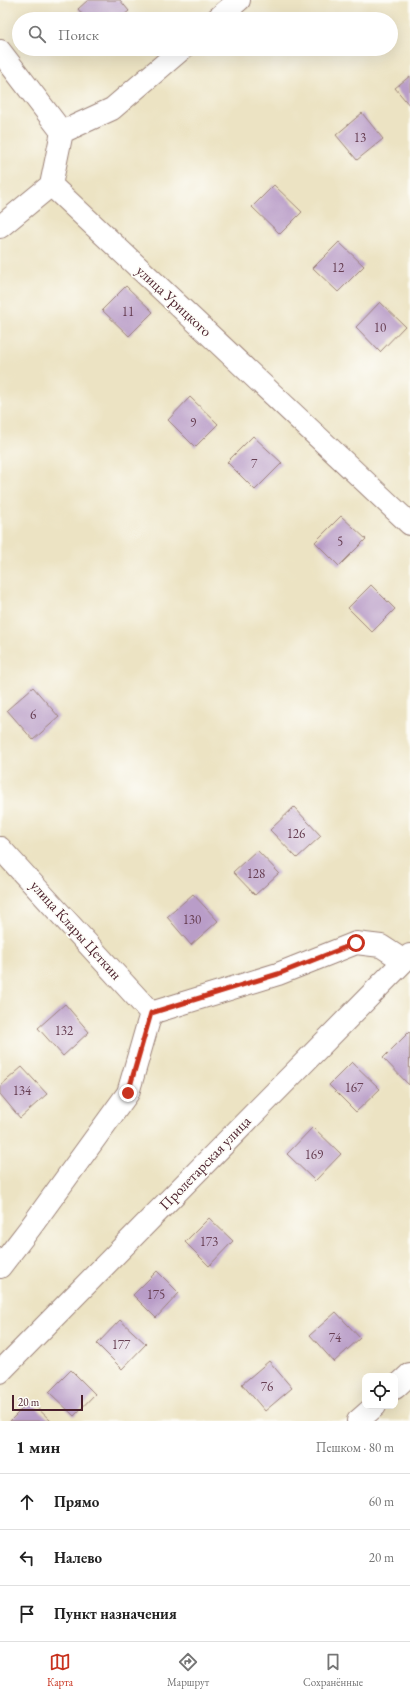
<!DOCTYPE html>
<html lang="ru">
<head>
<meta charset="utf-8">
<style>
  :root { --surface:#fff; --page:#f2f2f2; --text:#222; --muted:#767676; --line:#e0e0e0; --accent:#c8321e }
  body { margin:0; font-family:"EB Garamond",serif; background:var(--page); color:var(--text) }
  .controls { position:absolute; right:12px; bottom:12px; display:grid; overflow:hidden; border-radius:8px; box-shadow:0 4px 16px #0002 }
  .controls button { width:36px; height:36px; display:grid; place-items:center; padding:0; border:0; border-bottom:1px solid var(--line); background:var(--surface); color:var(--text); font:20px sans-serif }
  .scale { position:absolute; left:12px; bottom:10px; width:71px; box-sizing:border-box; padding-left:4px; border:2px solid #4a1f2b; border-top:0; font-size:11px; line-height:14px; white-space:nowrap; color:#4a1f2b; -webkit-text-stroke:3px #fdfcf7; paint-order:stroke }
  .stop { position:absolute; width:12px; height:12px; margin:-9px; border:3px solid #c8321e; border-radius:50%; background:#fff }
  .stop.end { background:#c8321e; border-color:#fff; box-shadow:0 1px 4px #0008 }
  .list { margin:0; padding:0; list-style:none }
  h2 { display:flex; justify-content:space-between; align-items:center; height:52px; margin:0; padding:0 16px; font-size:17px }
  h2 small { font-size:13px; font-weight:400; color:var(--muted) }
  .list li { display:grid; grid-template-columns:26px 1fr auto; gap:12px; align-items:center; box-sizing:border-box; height:56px; padding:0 16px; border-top:1px solid var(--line) }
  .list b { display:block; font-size:15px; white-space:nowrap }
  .list em { font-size:13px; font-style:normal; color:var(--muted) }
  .icon { flex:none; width:22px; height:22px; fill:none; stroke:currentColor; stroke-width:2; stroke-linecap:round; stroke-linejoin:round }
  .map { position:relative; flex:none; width:410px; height:1421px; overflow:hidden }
  .search { position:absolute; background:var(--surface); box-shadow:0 4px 16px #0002; left:12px; right:12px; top:12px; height:44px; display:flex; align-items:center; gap:10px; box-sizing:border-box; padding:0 14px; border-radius:22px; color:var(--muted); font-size:15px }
  .sheet { height:220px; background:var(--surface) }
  nav { display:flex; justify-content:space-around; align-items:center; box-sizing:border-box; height:56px; border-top:1px solid var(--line); background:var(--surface); font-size:11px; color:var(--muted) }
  nav a { display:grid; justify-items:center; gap:2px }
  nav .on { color:var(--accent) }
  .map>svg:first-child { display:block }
  .building { fill:#b99dc8 }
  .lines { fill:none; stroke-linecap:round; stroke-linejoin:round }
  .minor-casing { stroke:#9b8177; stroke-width:24 }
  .primary-casing { stroke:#9b8177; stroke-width:24 }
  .minor { stroke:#fff; stroke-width:22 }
  .primary { stroke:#fff; stroke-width:22 }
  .route { stroke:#c8321e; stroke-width:5 }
  .labels { text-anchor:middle; stroke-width:3.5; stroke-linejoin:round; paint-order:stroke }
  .number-label { font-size:13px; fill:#663e52 }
  .street-label { font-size:15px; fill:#4a1f2b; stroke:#fdfcf7 }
</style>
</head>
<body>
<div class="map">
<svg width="410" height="1421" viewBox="0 0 410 1421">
  <rect width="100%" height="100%" fill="#fdfcf7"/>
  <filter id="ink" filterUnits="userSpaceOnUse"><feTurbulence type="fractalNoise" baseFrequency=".025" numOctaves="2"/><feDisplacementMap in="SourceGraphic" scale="8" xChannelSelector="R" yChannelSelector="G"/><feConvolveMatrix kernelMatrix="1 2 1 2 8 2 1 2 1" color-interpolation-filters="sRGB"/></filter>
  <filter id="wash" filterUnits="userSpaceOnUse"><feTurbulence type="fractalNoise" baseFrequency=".012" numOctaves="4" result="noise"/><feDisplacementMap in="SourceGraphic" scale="16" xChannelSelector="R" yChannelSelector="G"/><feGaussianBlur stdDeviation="0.9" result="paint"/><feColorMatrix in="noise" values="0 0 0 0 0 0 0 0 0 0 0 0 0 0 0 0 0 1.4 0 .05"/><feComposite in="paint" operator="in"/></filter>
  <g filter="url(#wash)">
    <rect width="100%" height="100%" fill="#ece3c3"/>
    <g id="blocks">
      <path class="building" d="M88,0H120L129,11L119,19H86L78,9Z
        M410,76V106L395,88Z
        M362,113L383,139L357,160L336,135Z
        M274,185L302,212L280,234L252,207Z
        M339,242L364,266L338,292L313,268Z
        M126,286L153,312L129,336L102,310Z
        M380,302L405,326L380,352L356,327Z
        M190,397L218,424L195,447L168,420Z
        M253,436L282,463L255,490L227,462Z
        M341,516L366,539L339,566L315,542Z
        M371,585L395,609L372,632L348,608Z
        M33,687L59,717L33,740L7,710Z
        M294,807L321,836L297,858L270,830Z
        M257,850L279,873L255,895L233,872Z
        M193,894L218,921L191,945L167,917Z
        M65,1004L89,1032L63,1056L38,1028Z
        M409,1032L410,1033L409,1085L383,1058Z
        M352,1062L380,1089L356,1112L329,1085Z
        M22,1067L47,1094L20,1118L0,1094V1086Z
        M313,1127L341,1154L315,1181L287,1154Z
        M209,1218L233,1241L209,1266L185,1242Z
        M157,1271L179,1293L156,1318L133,1295Z
        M336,1312L360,1338L334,1362L310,1335Z
        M120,1320L146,1344L122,1369L97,1344Z
        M269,1361L292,1388L265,1411L242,1384Z
        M71,1370L95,1394L74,1416L49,1392Z
        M30,1401L51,1421H10Z"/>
    </g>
  </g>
  <g filter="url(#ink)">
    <use href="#blocks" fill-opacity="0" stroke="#9b8177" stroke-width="1"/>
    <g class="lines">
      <defs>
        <path id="minor" d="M217,19L239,0
          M0,51L62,132L51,185L410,524
          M62,132L112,109L182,49
          M0,227L51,185
          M0,848L151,1013
          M0,1267L30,1228L128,1093L151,1013L278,974L356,943L381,946L404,961"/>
        <path id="primary" d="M0,1372L410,955
          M395,1388L410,1374
          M358,1421L375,1406"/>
      </defs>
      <use href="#minor" class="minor-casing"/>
      <use href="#primary" class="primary-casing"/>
      <use href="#minor" class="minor"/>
      <use href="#primary" class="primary"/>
    </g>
  </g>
  <g class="lines" filter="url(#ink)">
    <path class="route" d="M128,1093L151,1013L278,974L356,943"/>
  </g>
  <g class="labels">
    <g class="number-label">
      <text x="360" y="142">13</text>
      <text x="338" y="272">12</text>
      <text x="128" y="316">11</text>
      <text x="380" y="332">10</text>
      <text x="193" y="427">9</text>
      <text x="254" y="468">7</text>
      <text x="340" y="546">5</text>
      <text x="33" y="719">6</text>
      <text x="296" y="838">126</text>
      <text x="256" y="878">128</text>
      <text x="192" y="924">130</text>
      <text x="64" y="1035">132</text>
      <text x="354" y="1092">167</text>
      <text x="22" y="1095">134</text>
      <text x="314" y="1159">169</text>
      <text x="209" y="1246">173</text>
      <text x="156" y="1299">175</text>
      <text x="335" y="1342">74</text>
      <text x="121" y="1349">177</text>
      <text x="267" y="1391">76</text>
    </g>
    <g class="street-label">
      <text transform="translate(174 301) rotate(43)" y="5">улица Урицкого</text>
      <text transform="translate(76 930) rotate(48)" y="5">улица Клары Цеткин</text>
      <text transform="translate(205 1163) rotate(-46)" y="5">Пролетарская улица</text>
    </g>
  </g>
</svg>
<div class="controls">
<button><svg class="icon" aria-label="locate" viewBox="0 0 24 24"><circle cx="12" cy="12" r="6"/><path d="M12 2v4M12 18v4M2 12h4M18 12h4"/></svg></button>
</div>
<div class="scale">20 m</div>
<div class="stop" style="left:356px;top:943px"></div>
<div class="stop end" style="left:128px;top:1093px"></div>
<div class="search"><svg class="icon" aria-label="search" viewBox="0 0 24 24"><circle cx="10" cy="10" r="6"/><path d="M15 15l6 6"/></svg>Поиск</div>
</div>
<section class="sheet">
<h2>1 мин<small>Пешком · 80 m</small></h2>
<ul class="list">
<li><svg class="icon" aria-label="ahead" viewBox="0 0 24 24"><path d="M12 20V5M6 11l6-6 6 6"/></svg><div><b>Прямо</b></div><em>60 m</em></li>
<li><svg class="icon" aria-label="left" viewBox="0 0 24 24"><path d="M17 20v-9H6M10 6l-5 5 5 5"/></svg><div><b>Налево</b></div><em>20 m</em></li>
<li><svg class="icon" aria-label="arrive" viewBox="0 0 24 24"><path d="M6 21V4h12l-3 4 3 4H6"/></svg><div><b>Пункт назначения</b></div></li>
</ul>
</section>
<nav>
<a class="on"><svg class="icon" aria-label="map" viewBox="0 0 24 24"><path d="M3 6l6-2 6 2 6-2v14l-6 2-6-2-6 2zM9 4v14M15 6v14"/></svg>Карта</a>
<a><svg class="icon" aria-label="directions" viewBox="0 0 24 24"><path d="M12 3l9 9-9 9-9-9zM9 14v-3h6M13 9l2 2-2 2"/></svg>Маршрут</a>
<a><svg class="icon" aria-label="saved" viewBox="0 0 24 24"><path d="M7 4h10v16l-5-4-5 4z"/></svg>Сохранённые</a>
</nav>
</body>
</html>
